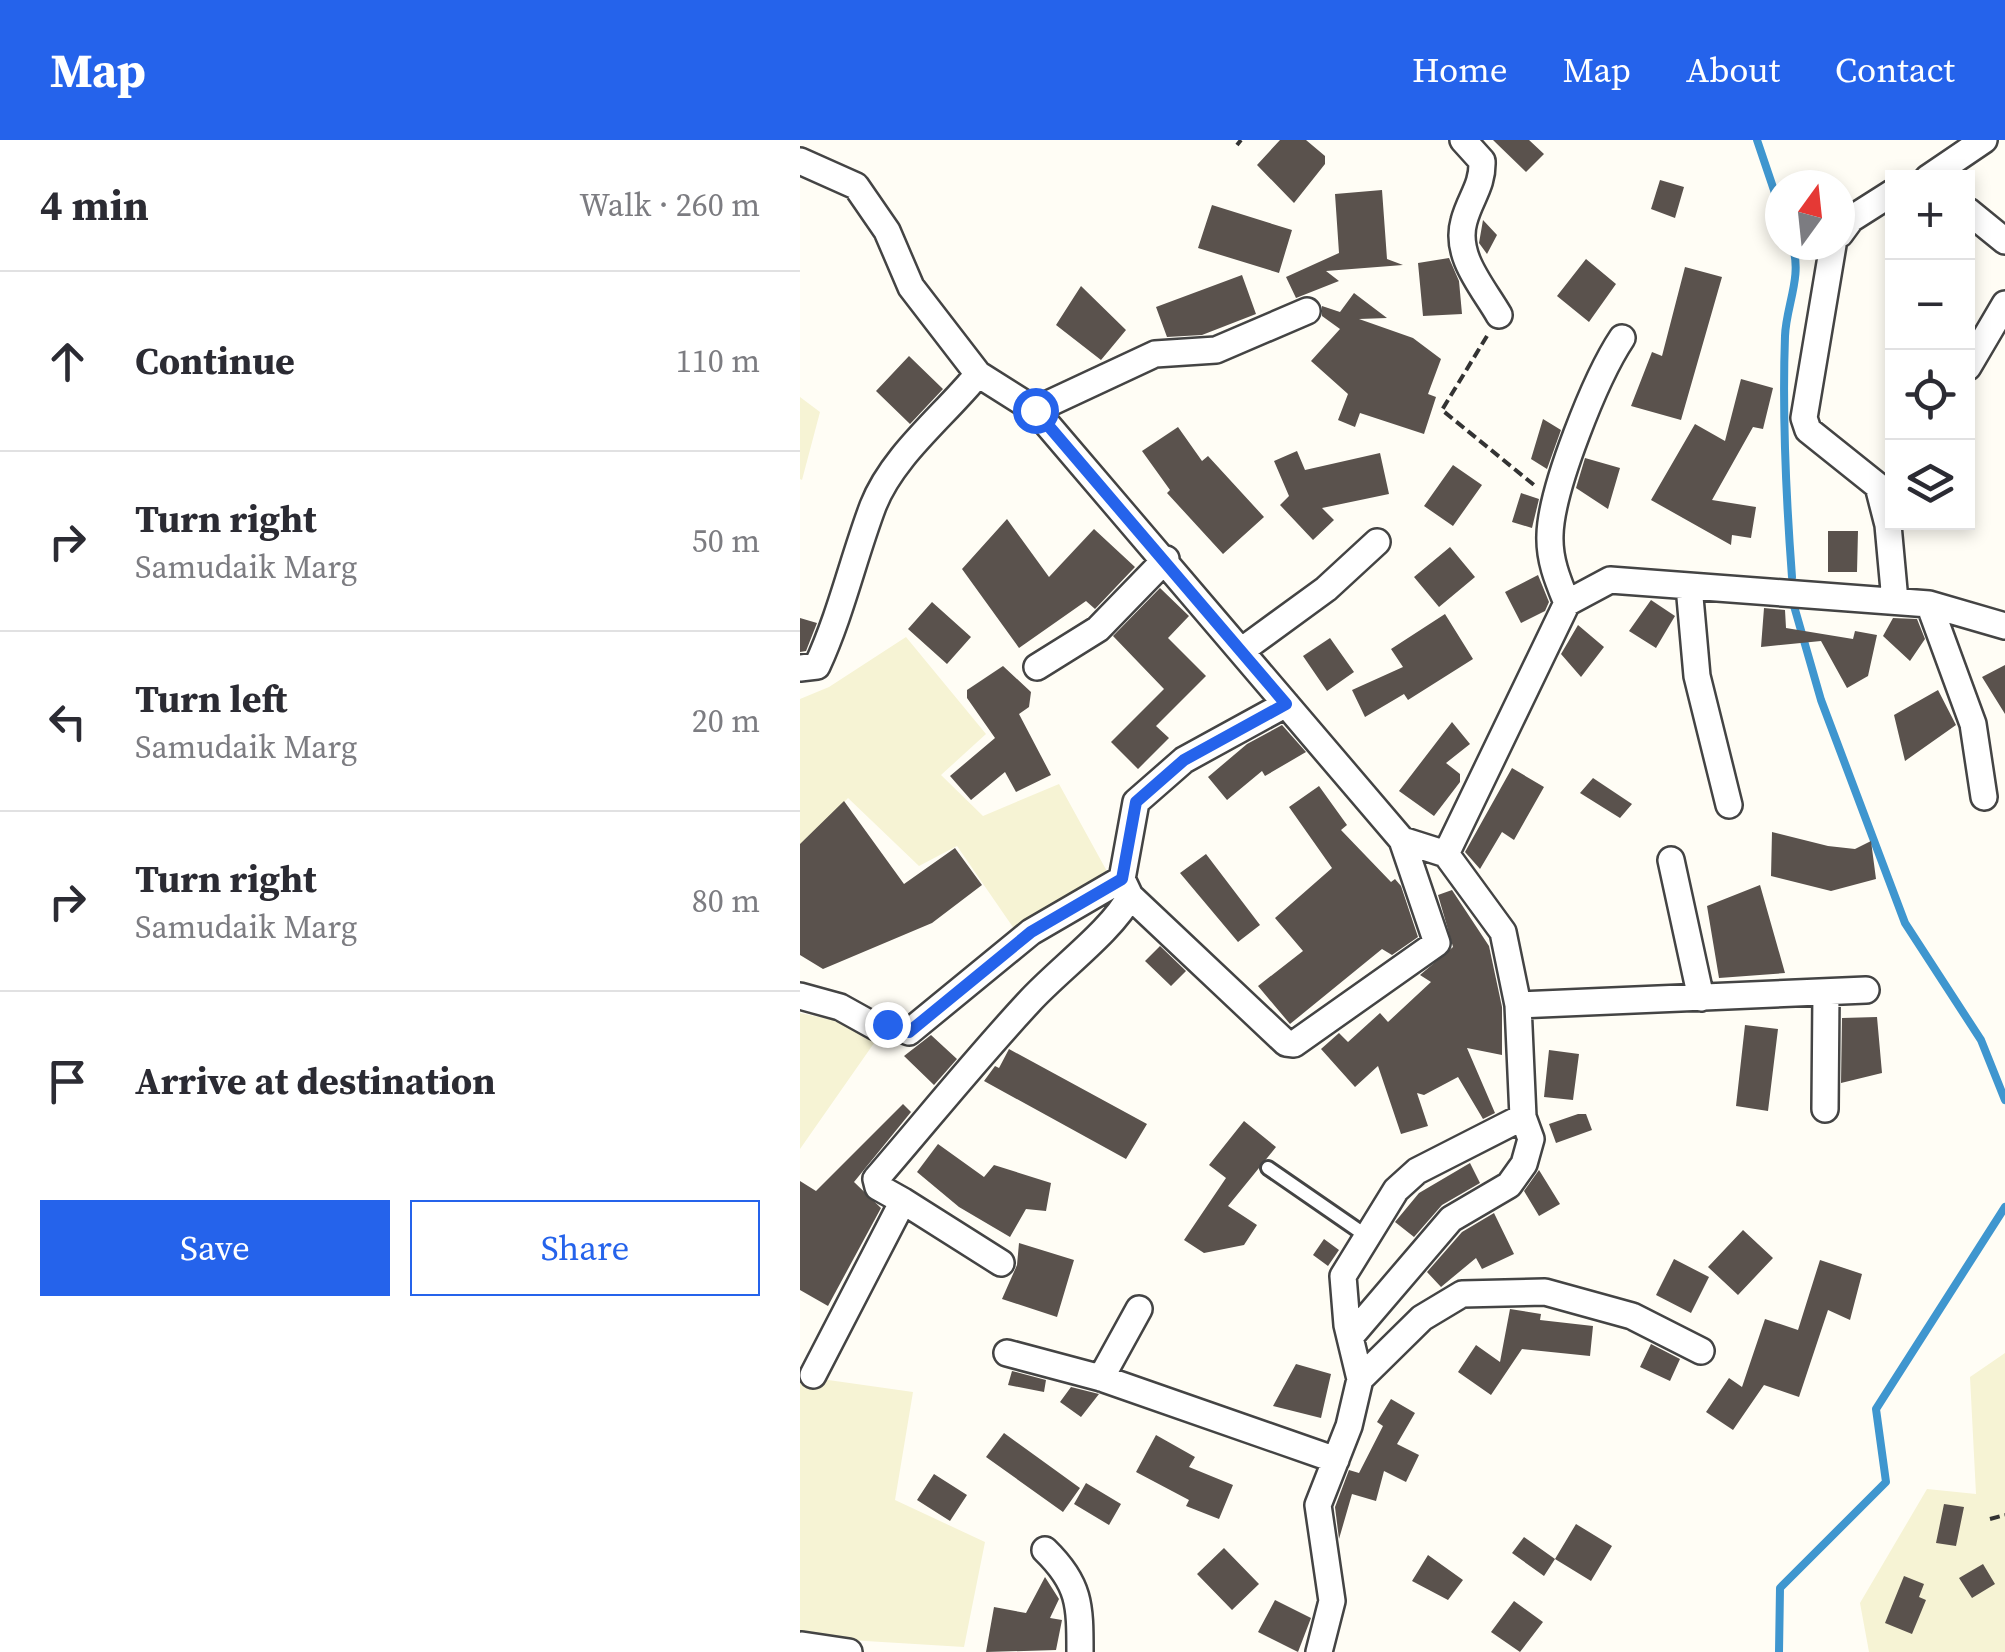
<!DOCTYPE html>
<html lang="en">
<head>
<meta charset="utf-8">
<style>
  :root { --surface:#fff; --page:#f7f7f7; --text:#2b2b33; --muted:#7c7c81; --line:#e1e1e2; --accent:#2563eb }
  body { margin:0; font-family:"Source Serif 4",serif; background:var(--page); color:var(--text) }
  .controls { position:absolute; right:30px; top:30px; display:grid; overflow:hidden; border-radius:0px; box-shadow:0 5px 15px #0003 }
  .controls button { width:90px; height:90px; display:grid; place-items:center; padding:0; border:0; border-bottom:2px solid var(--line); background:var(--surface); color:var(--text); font:50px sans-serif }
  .compass { position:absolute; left:965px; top:30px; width:90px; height:90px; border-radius:50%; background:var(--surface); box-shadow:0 5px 15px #0003; rotate:15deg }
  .stop { position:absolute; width:30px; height:30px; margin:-22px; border:8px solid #2563eb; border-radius:50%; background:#fff }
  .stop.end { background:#2563eb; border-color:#fff; box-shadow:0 2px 10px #0008 }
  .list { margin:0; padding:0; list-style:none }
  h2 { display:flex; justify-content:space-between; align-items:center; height:130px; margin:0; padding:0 40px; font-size:42px }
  h2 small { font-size:32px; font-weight:400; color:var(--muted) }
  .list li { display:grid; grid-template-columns:65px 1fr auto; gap:30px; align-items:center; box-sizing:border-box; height:180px; padding:0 40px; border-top:2px solid var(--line) }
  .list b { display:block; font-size:38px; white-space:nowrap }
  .list p { margin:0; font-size:32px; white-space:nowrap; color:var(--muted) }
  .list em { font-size:32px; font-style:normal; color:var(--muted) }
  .actions { display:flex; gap:20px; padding:30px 40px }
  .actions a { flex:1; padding:22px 0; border:2px solid var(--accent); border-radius:0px; text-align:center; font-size:35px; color:var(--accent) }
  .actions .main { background:var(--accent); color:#fff }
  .icon { flex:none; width:55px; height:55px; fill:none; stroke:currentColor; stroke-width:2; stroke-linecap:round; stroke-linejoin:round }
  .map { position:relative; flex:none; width:1205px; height:1512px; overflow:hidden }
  header { display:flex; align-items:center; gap:60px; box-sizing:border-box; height:140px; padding:0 50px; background:var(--accent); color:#fff }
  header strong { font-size:48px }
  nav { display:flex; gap:55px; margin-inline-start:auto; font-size:35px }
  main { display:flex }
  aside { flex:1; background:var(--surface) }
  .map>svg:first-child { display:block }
  .farmland { fill:#f6f3d4 }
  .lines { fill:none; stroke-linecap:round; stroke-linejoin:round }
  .stream { stroke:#3f96cf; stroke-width:8 }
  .building { fill:#5a524d }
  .service-casing { stroke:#444; stroke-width:18 }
  .minor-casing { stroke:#444; stroke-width:30 }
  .path { stroke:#333; stroke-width:4; stroke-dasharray:10 5; stroke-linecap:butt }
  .service { stroke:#fff; stroke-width:12 }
  .minor { stroke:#fff; stroke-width:25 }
  .route { stroke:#2563eb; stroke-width:12 }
</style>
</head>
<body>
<header>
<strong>Map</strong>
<nav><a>Home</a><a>Map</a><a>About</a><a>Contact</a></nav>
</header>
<main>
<aside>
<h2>4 min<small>Walk · 260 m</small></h2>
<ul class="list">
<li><svg class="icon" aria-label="ahead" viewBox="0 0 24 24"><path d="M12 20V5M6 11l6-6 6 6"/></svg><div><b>Continue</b></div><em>110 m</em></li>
<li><svg class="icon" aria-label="right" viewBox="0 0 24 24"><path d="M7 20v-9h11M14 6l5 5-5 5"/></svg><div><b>Turn right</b><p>Samudaik Marg</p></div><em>50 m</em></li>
<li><svg class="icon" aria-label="left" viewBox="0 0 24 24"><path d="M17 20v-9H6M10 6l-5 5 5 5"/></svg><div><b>Turn left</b><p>Samudaik Marg</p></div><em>20 m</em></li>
<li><svg class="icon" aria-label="right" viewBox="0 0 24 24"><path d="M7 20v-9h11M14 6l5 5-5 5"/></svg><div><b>Turn right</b><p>Samudaik Marg</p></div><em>80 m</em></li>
<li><svg class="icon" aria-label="arrive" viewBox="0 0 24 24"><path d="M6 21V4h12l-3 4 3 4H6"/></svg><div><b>Arrive at destination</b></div></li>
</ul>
<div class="actions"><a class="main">Save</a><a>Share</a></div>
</aside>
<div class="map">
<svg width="1205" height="1512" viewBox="0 0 1205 1512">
  <rect width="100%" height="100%" fill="#fffdf5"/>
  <path class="farmland" d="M0,257L20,272L2,340L0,339Z
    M106,497L186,594L141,635L183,676L259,644L309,735L219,796L157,706L119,726L48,658L0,710V559L29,547Z
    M0,873L52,884L79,896L0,1009Z
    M1205,1213V1512H1069L1060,1463L1127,1349L1176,1354L1170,1237Z
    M0,1236L113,1252L95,1360L185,1402L164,1507L0,1497Z"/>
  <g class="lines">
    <path class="stream" d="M957,0L980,68
      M992,437C986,357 982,277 985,196C986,166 1003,135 992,105
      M994,466L1021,560L1105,783L1181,900L1205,960
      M979,1512L980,1448L1086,1342L1076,1269L1205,1067"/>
  </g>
  <path class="building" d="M480,0H506L525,16V24L494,63L457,25Z
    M693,0H729L744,14L726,32Z
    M860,40L884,47L875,78L851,69Z
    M582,50L587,119L603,125L526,131L539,141L496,158L486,137L539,113L535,54Z
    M412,65L492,90L479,133L398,108Z
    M683,80L697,95L687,114L679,103Z
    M649,118L659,141L662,174L623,176L618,123Z
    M786,119L816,144L789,182L757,156Z
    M885,127L922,137L881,280L831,266L852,212L862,216Z
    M442,135L456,174L402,195L367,197L356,167Z
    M281,146L326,190L301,220L256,185Z
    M554,153L587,178L559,179L613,198L641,219L628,254L636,257L624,294L560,273L555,287L538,280L548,254L511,221L540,189L522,176V166L540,172Z
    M109,216L143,249L110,284L76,251Z
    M941,239L973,248L963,289L953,287L912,360L956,367L951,398L932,395L931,405L851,360L895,284L925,301Z
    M743,279L761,290L747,329L731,319Z
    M378,287L402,321L408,316L464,377L423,414L367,353L370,350L342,311Z
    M497,311L505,330L580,313L589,354L522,368L534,380L513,400L480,365L489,356L474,321Z
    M785,318L820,328L808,369L776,348Z
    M653,325L682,345L653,386L624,366Z
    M721,353L739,359L732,388L712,382Z
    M207,379L249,437L294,389L335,427L295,469L286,461L219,508L162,429Z
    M1028,391H1058L1057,432H1028Z
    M650,407L675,437L639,467L614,437Z
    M738,435L749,462L745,471L721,483L705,452Z
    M360,448L389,476L368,498L406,536L356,586L369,598L338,629L311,602L364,549L313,496Z
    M851,460L875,476L856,508L829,491Z
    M132,462L171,497L147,524L108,489Z
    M964,468L985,470L986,488L1053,499L1055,491L1077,495L1068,536L1047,548L1021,501L961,507Z
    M645,474L673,519L608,560L604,554L565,577L552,550L603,527L591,509Z
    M0,478L17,483L6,511L0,512Z
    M1093,478L1117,479L1125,499L1110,521L1083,496Z
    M778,485L804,507L781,537L761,514Z
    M530,498L554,532L527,551L503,516Z
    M1205,525V574L1182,537Z
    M203,526L231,552L229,567L219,574L251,635L216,652L205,632L171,660L150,636L195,598L167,558V550Z
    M1138,550L1156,585L1105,621L1094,575Z
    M652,582L670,604L646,623L660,634V642L634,676L599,651Z
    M482,585L506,612L465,636L462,631L427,660L408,637L447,604Z
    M712,628L744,647L714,700L702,692L680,729L665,712Z
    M793,638L832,664L820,678L780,653Z
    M519,646L547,685L541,690L591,742L595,739L601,746L618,797L592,815L582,809L490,884L458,846L503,811L475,778L532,728L489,667Z
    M44,661L104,744L155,708L182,745L132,783L23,829L0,815V704Z
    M972,692L1028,706L1055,709L1071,701L1076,739L1031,751L971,736Z
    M406,714L460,785L438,802L380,733Z
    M960,745L985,833L919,838L907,766Z
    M652,750L689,806L702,867V915L667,908L695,973L683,979L658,937L624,955L617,953L628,986L601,994L578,926L555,947L521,909L539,893L548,902L580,873L588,882L631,842L620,835L653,807L638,755Z
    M360,806L386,831L371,846L345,821Z
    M1077,877L1082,933L1041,943L1042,878Z
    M945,885L978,889L968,971L936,966Z
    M131,895L157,919L134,945L104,916Z
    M209,909L347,984L326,1019L184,941L195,926L199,928Z
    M749,910L779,914L773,960L744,957Z
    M103,964L111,972L54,1042L81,1068L28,1166L0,1150V1041L16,1051Z
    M778,974H786L792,990L756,1003L749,984Z
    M444,981L476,1007L428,1066L457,1085L444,1105L404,1113L384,1100L426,1038L409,1025Z
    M138,1004L184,1037L194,1025L251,1043L246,1071L226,1069L210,1097L159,1067L117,1032Z
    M670,1023L680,1043L642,1065L614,1097L595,1082L619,1053Z
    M739,1030L760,1064L739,1076L724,1051Z
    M694,1073L714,1114L682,1129L676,1118L641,1147L627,1132L662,1092Z
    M943,1090L973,1118L938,1155L908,1127Z
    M524,1099L539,1110L528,1126L513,1115Z
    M219,1103L274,1120L257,1177L202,1159L217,1125Z
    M874,1119L909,1137L891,1173L856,1155Z
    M1020,1120L1062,1134L1050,1180L1028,1170L999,1257L964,1245L933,1290L906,1272L929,1238L942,1247L965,1179L998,1190Z
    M710,1169L741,1174L740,1180L793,1186L790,1216L722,1209L691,1255L658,1232L676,1205L700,1222Z
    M851,1204L880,1219L870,1241L840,1227Z
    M496,1224L531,1234L521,1278L473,1266Z
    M212,1231L246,1240L244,1252L208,1245Z
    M271,1247L299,1254L281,1277L260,1262Z
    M591,1259L615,1273L597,1304L619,1315L606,1342L584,1331L576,1361L552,1354L539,1399L535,1367L549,1330L559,1333L583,1286L577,1282Z
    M204,1293L280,1348L263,1372L186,1317Z
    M356,1295L395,1317L389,1327L433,1345L419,1379L386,1366L389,1360L336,1332Z
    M134,1334L167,1355L150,1381L117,1360Z
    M286,1343L321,1364L309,1385L274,1364Z
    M1144,1364L1164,1367L1156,1406L1136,1403Z
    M776,1384L812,1406L791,1441L755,1419Z
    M724,1397L755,1419L744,1436L712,1413Z
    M424,1408L459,1444L432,1470L397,1434Z
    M628,1415L663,1440L648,1460L612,1441Z
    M1183,1424L1195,1444L1172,1458L1159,1438Z
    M1104,1436L1124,1444L1119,1457L1126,1460L1112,1494L1085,1483Z
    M245,1437L259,1459L250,1478L262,1480L256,1510L186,1512L194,1467L226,1473Z
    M475,1460L511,1478L498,1512L458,1492Z
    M714,1461L743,1482L720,1512L691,1492Z"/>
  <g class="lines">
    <defs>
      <path id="service" d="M468,1028L568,1097"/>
      <path id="minor" d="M663,0L682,21C683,46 670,58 664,81C654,116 683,147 699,175
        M0,21L56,46L87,91L111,147L178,234L235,270L602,700L646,714
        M1128,38L1184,0
        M1168,71L1205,101
        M1040,94L1051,79L1092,53
        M1033,105L1004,278L1008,290L1078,346L1088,385L1095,461
        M1168,227L1205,164
        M235,270L355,214L416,210L507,171
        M889,446L897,536L929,665
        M767,463C758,441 749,420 750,395C751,349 796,237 822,198
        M1129,464L1173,584L1184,657
        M441,511L526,449L577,402
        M237,527L298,489L366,419
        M0,528L17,526C41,474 53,419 73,366C93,315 144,276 178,234
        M871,720L901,858
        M322,739L330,756L486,903L494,904L637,803L602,700
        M0,856L40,867L76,887L87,884L109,892L231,792L322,739L336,662L384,620L486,564
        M718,865L1066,850
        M1025,969L1026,854
        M103,1061L78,1047L76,1039C127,980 176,919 229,862C257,831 313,790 330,756
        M551,1196L651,1079L709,1045L724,1024L731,999L723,977L718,865L703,792L646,714L767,463L810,440L1129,464L1205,486
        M207,1213L301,1238L536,1320
        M13,1235L103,1061L201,1123
        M301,1238L339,1169
        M560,1239L622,1178L662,1154L745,1152L832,1176L901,1211
        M245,1410C280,1444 280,1465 280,1512
        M2,1505L49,1512
        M519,1512L532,1461L518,1365L549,1286L560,1239L547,1185L543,1136L596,1050L617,1031L723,977"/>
    </defs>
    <use href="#service" class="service-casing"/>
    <use href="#minor" class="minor-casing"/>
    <path class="path" d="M437,5L441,0
      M687,196L642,270L734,345
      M1190,1379L1205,1375"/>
    <use href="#service" class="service"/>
    <use href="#minor" class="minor"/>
  </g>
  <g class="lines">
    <path class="route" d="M87,884L109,892L231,792L322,739L336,662L384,620L486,564L235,270"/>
  </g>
</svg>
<div class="controls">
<button>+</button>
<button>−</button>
<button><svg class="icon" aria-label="locate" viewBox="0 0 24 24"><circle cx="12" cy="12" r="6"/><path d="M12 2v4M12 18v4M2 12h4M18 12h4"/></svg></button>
<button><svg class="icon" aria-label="layers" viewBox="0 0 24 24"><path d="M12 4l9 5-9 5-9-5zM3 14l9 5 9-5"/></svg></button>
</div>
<svg class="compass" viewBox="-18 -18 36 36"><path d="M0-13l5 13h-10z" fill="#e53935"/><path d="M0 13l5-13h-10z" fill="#7c7c81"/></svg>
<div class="stop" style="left:235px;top:270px"></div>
<div class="stop end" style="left:87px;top:884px"></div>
</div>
</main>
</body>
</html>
